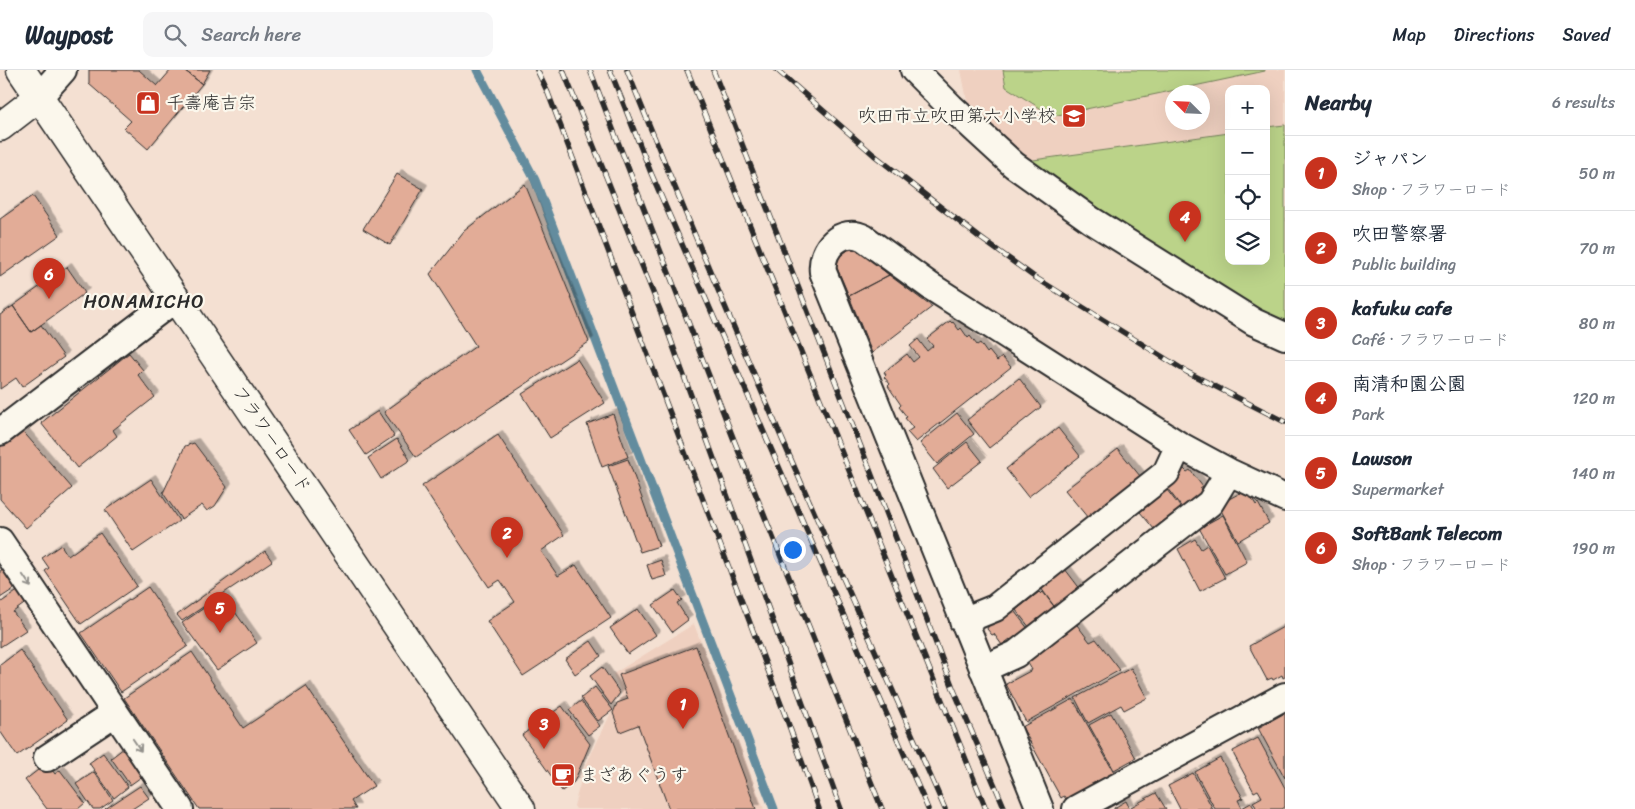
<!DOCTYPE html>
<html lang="en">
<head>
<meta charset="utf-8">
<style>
  :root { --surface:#fff; --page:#f6f6f7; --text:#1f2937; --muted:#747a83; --line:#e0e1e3; --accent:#c8321e }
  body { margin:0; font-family:Sriracha,"Klee One",sans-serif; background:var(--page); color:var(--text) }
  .controls { position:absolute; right:15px; top:15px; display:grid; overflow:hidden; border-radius:10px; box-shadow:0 5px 20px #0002 }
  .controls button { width:45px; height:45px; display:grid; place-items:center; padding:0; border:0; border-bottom:1px solid var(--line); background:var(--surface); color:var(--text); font:25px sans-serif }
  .compass { position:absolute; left:1165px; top:15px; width:45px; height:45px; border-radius:50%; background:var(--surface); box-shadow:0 5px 20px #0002; rotate:294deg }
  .you { position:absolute; left:792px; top:479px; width:18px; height:18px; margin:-12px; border:4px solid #fff; border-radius:50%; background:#1a73e8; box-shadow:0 0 0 8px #1a73e833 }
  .badge { display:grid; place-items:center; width:32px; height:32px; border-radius:50%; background:var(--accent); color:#fff; font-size:16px; font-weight:700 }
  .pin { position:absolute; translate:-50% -41px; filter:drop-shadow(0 1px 2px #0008) }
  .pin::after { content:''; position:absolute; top:26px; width:18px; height:15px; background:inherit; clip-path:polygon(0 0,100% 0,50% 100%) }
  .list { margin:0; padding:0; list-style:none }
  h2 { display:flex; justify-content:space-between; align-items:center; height:65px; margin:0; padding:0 20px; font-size:21px }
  h2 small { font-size:16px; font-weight:400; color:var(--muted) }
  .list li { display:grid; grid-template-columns:32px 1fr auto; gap:15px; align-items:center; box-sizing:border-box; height:75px; padding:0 20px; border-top:1px solid var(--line) }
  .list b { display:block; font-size:19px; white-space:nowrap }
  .list p { margin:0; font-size:16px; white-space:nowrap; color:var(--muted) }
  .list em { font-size:16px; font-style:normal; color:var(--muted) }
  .icon { flex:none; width:28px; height:28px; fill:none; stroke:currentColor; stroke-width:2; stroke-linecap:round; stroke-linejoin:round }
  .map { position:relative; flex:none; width:1285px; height:739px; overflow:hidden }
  header { display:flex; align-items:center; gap:30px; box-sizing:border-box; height:70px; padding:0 25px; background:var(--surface); border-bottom:1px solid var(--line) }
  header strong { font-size:24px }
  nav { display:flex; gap:28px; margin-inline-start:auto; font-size:18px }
  .search { width:350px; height:45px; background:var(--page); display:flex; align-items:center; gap:12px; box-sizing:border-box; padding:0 18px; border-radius:10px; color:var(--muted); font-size:19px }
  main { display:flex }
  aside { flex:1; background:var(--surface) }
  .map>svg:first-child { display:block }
  .built { fill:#efd0c0; fill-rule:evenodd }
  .green { fill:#bbd389; stroke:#737f5a }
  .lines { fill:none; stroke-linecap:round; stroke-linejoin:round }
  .stream { stroke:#638c9e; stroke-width:9 }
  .building { fill:#e2ac97; stroke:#2b2b2b; filter:url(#shadow) }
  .street-casing { stroke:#2b2b2b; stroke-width:30 }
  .secondary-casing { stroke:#2b2b2b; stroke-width:31 }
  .street { stroke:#fbf7ec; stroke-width:26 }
  .secondary { stroke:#fbf7ec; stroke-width:28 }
  .rail-casing { stroke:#2b2b2b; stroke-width:5.5 }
  .rail { stroke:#fbf7ec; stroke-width:4; stroke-dasharray:11; stroke-linecap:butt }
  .oneway { stroke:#93918c }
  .labels { text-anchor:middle; stroke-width:4.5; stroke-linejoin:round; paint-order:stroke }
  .poi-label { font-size:18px; fill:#2b2b2b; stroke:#fbf7ec; text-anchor:start }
  .street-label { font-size:18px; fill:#2b2b2b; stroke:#fbf7ec }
  .neighbourhood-label { font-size:19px; letter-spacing:1px; fill:#2b2b2b; stroke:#fbf7ec }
</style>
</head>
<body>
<header>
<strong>Waypost</strong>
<div class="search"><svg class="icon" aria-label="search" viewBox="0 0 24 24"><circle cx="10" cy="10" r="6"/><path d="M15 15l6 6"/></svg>Search here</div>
<nav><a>Map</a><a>Directions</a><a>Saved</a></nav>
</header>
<main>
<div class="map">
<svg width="1285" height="739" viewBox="0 0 1285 739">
  <defs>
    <filter id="shadow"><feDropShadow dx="4.5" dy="-4.5" stdDeviation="0" flood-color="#0004"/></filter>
  </defs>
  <rect width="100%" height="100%" fill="#f4e0d2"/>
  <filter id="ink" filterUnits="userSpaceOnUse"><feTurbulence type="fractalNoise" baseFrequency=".02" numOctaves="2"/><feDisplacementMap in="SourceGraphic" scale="10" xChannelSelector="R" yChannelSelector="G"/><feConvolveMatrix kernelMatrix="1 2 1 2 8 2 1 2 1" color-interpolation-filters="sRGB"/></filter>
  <g filter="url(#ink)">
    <path class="built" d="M961,0H1285V55L1266,57V19H1229V63L1026,91L969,40ZM1172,22H1202V52H1172Z
      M694,554L764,739H576L574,736L584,699L610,645L622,625L613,604Z"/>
    <path class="green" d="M1003,0H1265V1L1053,46L1006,17Z
      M1285,55V254L1258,241L1110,153L1026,91L1229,63V191H1266V57Z"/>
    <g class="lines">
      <path class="stream" d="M477,0L535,110L774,739"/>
    </g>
    <path class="building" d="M89,0H139L157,16L171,0H184L202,14L148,79L124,58L131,51L89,14Z
      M184,0H210L202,14Z
      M397,104L423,119L390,175L363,159Z
      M525,114L589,272L416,387L384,342L476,276L430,204L464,161Z
      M33,126L60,165L0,207V149Z
      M853,176L889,205L849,226L834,191Z
      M67,197L85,223L31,262L13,236Z
      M889,205L932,237L872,283L849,226Z
      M13,236L31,262L41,255L64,287L22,317L16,308L0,319V245Z
      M950,251L952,253L953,252L959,260L961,258L968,268L970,266L977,275L980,273L987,283L989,281L997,291L1002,287L1011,297L916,372L907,362L913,358L905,348L907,347L899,337L901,335L888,316L890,314L884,307L886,305L884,302L907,284L913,292L919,287L910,276L918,269L927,281L933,276L927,269Z
      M129,283L143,300L138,305L155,327L113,360L117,366L77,398L41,353Z
      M577,289L605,333L550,368L522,324Z
      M1019,308L1041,337L989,378L967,350Z
      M378,341L394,366L366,385L349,360Z
      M957,343L974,364L937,394L920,373Z
      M613,344L628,387L602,397L587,354Z
      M20,358L72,418L26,458L0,429V376Z
      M1058,358L1080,386L1028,427L1006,399Z
      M498,365L564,465L541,481L558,506L576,495L611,548L523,606L487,551L515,532L500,510L489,517L422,416Z
      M397,369L410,390L381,409L368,388Z
      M967,372L982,391L947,418L933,399Z
      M194,373L227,417L215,436L207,441L202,435L181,449L163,423L185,376Z
      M1118,379L1140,406L1088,448L1065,420Z
      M628,389L659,476L640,482L608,396Z
      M1184,399L1187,402L1190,400L1203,417L1200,419L1203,423L1183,439L1167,418L1170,410Z
      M151,409L179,451L133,482L105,440Z
      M1167,420L1181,438L1154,459L1140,442Z
      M1242,422L1244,425L1249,423L1256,435L1258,433L1269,453L1238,471L1218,435Z
      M1223,445L1247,492L1225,504L1199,458Z
      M100,463L137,516L81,554L45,501L49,498L42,488L61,475L68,486Z
      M1195,469L1201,479L1207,475L1225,508L1200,521L1178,479Z
      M265,481L272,491L182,551L177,545Z
      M661,490L666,506L652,510L647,495Z
      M4,498L17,517L0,528V501Z
      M1065,499L1081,520L1056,539L1041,518Z
      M148,517L188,576L121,622L81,563Z
      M19,520L27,532L13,542L26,560L0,577V533Z
      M675,520L682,530L677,533L688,550L672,562L653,535Z
      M1039,522L1041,524L1043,522L1056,539L1030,558L1016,540Z
      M223,525L257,573L217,600L182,553Z
      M1011,537L1029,560L1013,572L1010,569L1002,575L994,564L992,565L987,559L989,555Z
      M638,539L656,565L628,584L610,558Z
      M1074,551L1090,572L1096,569L1120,600L1026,652L1006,614L1032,600L1025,588L1051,574L1049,570Z
      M1285,556V607L1283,608L1282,605L1273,610L1272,608L1267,610L1249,576Z
      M591,571L601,586L575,604L565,589Z
      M696,576L756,739H669L638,655L620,662L613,643L617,633L628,629L619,605Z
      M20,580L68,650L17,686L0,661V595Z
      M192,582L243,658L306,616L374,716L351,731L356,739H199L124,628Z
      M602,597L620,623L611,635L590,606Z
      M1131,598L1147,628L1124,640L1121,635L1088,653L1075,628Z
      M595,617L613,640L598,651L581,628Z
      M1073,629L1115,704L1067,731L1064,726L1061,728L1022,657Z
      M581,631L600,656L588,665L569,640Z
      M562,636L590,674L574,712L562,721L522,665Z
      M1111,643L1136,688L1114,700L1089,655Z
      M1285,643V708L1258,658Z
      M1258,668L1285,718V737L1282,739H1257L1253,732L1262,727L1258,720L1254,722L1234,685L1233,681Z
      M124,678L144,705L130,715L111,688Z
      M103,683L128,717L114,728L89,693Z
      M1220,688L1243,728L1238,730L1242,738L1251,733L1255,739H1215L1195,702Z
      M47,693L55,704L60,700L85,733L78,739H47L25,710Z
      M94,702L113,730L100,739H93L76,714Z
      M1193,703L1213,739H1180L1168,716Z
      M140,716L149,728L132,739H105Z
      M1156,723L1166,739H1132L1131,737Z
      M1126,731L1130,739H1114V738Z"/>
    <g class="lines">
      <defs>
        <path id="street" d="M914,0L951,37L1014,95L1091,150L1254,252L1285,266
          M39,27L63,0
          M0,362L176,228
          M0,471L180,739
          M963,551L995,538L1166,403L1179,375
          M983,599L1016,584L1210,433L1229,402
          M47,688L115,643
          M1040,739L823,202C820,179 842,156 864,168L930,216L1179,375L1229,402L1285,428
          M1076,739L1285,626"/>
        <path id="secondary" d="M21,0L521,739
          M0,57L39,27"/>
      </defs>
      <use href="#street" class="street-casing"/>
      <use href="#secondary" class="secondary-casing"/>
      <use href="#street" class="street"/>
      <use href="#secondary" class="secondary"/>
      <defs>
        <path id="rail" d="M537,0L548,23L787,650L819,739
          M563,0L660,240L841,739
          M590,0L734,370L882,739
          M610,0L651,103L928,739
          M627,0C727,249 837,494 945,739
          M687,0L986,739
          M713,0L870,400L953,618L1005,739
          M777,0L874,85L979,167L1033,206L1187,302L1285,352"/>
      </defs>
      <use href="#rail" class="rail-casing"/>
      <use href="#rail" class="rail"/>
    </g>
    <defs><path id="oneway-shaft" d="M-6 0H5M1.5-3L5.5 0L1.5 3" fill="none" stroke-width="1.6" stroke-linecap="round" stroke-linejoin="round" transform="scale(1.25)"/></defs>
    <g class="oneway">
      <use href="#oneway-shaft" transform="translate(27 511) rotate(56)"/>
      <use href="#oneway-shaft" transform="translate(137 675) rotate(56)"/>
    </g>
  </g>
  <defs>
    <symbol id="shop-square" viewBox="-11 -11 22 22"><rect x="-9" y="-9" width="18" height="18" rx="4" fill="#c8321e" stroke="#fbf7ec"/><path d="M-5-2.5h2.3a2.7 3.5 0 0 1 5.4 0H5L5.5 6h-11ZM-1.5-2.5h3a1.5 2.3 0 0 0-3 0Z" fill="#fff"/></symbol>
    <symbol id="school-square" viewBox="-11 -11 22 22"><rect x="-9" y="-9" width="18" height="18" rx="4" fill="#c8321e" stroke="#fbf7ec"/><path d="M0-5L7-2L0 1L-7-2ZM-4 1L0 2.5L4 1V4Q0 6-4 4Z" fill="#fff"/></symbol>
    <symbol id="cafe-square" viewBox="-11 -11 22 22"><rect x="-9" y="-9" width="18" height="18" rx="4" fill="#c8321e" stroke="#fbf7ec"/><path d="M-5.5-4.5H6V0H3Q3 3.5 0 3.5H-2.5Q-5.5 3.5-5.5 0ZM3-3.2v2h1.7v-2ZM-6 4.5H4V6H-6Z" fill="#fff"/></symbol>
  </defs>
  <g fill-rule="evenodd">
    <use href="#shop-square" x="134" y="19" width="28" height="28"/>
    <use href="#school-square" x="1060" y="32" width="28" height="28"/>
    <use href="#cafe-square" x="549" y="691" width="28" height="28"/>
  </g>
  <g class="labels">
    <g class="poi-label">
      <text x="166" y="39">千壽庵吉宗</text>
      <text x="1056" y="52" text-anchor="end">吹田市立吹田第六小学校</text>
      <text x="580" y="711">まざあぐうす</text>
    </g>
    <g class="street-label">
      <text transform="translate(272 369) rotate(56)" y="6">フラワーロード</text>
    </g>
    <g class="neighbourhood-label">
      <text x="144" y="238">HONAMICHO</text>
    </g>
  </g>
</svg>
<div class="controls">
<button>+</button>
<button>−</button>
<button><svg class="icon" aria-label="locate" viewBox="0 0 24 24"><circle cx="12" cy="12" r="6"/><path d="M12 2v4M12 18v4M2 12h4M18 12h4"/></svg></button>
<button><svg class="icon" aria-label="layers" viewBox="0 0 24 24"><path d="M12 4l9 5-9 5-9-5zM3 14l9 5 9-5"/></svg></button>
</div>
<svg class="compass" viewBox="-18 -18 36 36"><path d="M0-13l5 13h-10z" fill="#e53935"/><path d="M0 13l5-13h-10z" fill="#747a83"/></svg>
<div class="you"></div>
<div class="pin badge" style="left:683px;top:659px">1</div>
<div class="pin badge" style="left:507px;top:488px">2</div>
<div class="pin badge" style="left:544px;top:679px">3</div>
<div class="pin badge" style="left:1185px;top:172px">4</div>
<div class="pin badge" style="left:220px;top:563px">5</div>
<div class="pin badge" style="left:49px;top:229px">6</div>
</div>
<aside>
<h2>Nearby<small>6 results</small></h2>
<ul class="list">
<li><span class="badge">1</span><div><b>ジャパン</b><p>Shop · フラワーロード</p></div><em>50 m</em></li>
<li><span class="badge">2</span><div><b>吹田警察署</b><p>Public building</p></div><em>70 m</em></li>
<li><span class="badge">3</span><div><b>kafuku cafe</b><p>Café · フラワーロード</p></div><em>80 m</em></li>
<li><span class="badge">4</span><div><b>南清和園公園</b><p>Park</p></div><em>120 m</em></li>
<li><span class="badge">5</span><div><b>Lawson</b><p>Supermarket</p></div><em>140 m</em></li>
<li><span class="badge">6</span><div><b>SoftBank Telecom</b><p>Shop · フラワーロード</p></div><em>190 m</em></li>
</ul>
</aside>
</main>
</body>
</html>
